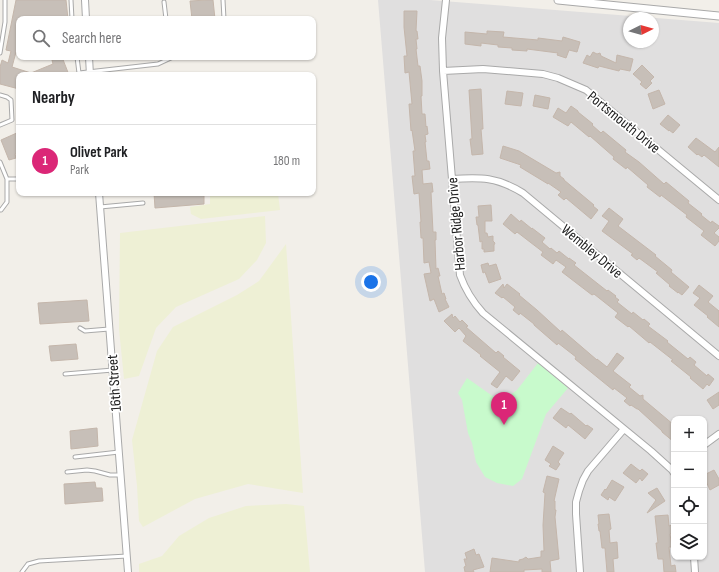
<!DOCTYPE html>
<html lang="en">
<head>
<meta charset="utf-8">
<style>
  :root { --surface:#fff; --page:#f2f2f2; --text:#202124; --muted:#757577; --line:#e0e0e0; --accent:#db2777 }
  body { margin:0; font-family:"Sofia Sans Condensed",sans-serif; background:var(--page); color:var(--text) }
  .controls { position:absolute; right:12px; bottom:12px; display:grid; overflow:hidden; border-radius:8px; box-shadow:0 1px 3px #0004 }
  .controls button { width:36px; height:36px; display:grid; place-items:center; padding:0; border:0; border-bottom:1px solid var(--line); background:var(--surface); color:var(--text); font:20px sans-serif }
  .compass { position:absolute; left:623px; top:12px; width:36px; height:36px; border-radius:50%; background:var(--surface); box-shadow:0 1px 3px #0004; rotate:85deg }
  .you { position:absolute; left:371px; top:282px; width:14px; height:14px; margin:-10px; border:3px solid #fff; border-radius:50%; background:#1a73e8; box-shadow:0 0 0 6px #1a73e833 }
  .badge { display:grid; place-items:center; width:26px; height:26px; border-radius:50%; background:var(--accent); color:#fff; font-size:13px; font-weight:700 }
  .pin { position:absolute; translate:-50% -33px; filter:drop-shadow(0 1px 2px #0008) }
  .pin::after { content:''; position:absolute; top:21px; width:14px; height:12px; background:inherit; clip-path:polygon(0 0,100% 0,50% 100%) }
  .list { margin:0; padding:0; list-style:none }
  h2 { display:flex; justify-content:space-between; align-items:center; height:52px; margin:0; padding:0 16px; font-size:17px }
  h2 small { font-size:13px; font-weight:400; color:var(--muted) }
  .list li { display:grid; grid-template-columns:26px 1fr auto; gap:12px; align-items:center; box-sizing:border-box; height:72px; padding:0 16px; border-top:1px solid var(--line) }
  .list b { display:block; font-size:15px; white-space:nowrap }
  .list p { margin:0; font-size:13px; white-space:nowrap; color:var(--muted) }
  .list em { font-size:13px; font-style:normal; color:var(--muted) }
  .icon { flex:none; width:22px; height:22px; fill:none; stroke:currentColor; stroke-width:2; stroke-linecap:round; stroke-linejoin:round }
  .map { position:relative; flex:none; width:719px; height:572px; overflow:hidden }
  .search { position:absolute; background:var(--surface); box-shadow:0 1px 3px #0004; left:16px; top:16px; width:300px; height:44px; display:flex; align-items:center; gap:10px; box-sizing:border-box; padding:0 14px; border-radius:8px; color:var(--muted); font-size:15px }
  .panel { position:absolute; background:var(--surface); box-shadow:0 1px 3px #0004; left:16px; top:72px; width:300px; height:124px; border-radius:8px }
  .map>svg:first-child { display:block }
  .residential { fill:#e0dfdf; fill-rule:evenodd }
  .farmland { fill:#eef0d5 }
  .park { fill:#c8facc }
  .building { fill:#c7bfb8; stroke:#c4b6ab }
  .lines { fill:none; stroke-linecap:round; stroke-linejoin:round }
  .service-casing { stroke:#a9a9a9; stroke-width:5 }
  .minor-casing { stroke:#a9a9a9; stroke-width:8 }
  .tertiary-casing { stroke:#a9a9a9; stroke-width:9 }
  .service { stroke:#fff; stroke-width:3 }
  .minor { stroke:#fff; stroke-width:6 }
  .tertiary { stroke:#fff; stroke-width:7 }
  .labels { text-anchor:middle; stroke-width:3.5; stroke-linejoin:round; paint-order:stroke }
  .street-label { font-size:15px; fill:#222; stroke:#fff }
</style>
</head>
<body>
<div class="map">
<svg width="719" height="572" viewBox="0 0 719 572">
  <rect width="100%" height="100%" fill="#f2efe9"/>
  <path class="residential" d="M378,0H430L719,23V572H425ZM629,18H653V42H629ZM674,419H704V557H674Z"/>
  <path class="farmland" d="M210,193H278L280,210L201,219L191,214L190,207L210,204Z
    M265,216L266,243L257,260L239,279L176,307L156,328L139,376L124,379L119,329L120,233Z
    M286,244L303,493L248,484L195,499L143,527L139,521L137,486L132,440L157,351L173,327L237,295L259,281Z
    M286,504L304,506L310,572H139V564L162,556L179,536L209,518L246,506Z"/>
  <path class="park" d="M538,363L568,388L546,414L522,479L513,486L497,483L485,477L476,462L472,443L468,433L462,400L458,393L467,378L501,402L517,390Z"/>
  <path class="building" d="M16,0H66L68,19H19V53L16,52L12,67L31,73L53,64L52,60L62,57L69,75H19V89L0,84V67L2,60L8,63L11,51L6,50Z
    M207,0H213L215,19H192L190,1Z
    M404,11H417L416,31H417L418,39H416L417,49H416L418,66H420L422,81V96H421L422,114H425L426,127L427,126L428,134L425,135L426,142H425L427,161H429L430,169L422,170L423,184L432,183L433,192H431L433,232H436V240H435L436,269L438,268L440,276H438L442,294L444,293L446,299H445L449,307L439,312L434,299L430,301L424,274L431,273L429,262L424,263L423,238H421L420,222H421L419,193L414,194L412,176H415L413,151H415L412,130L411,131L409,104H412L409,72L405,73L404,56H407L404,27Z
    M487,31L504,32L503,37L538,40V38L562,41L563,37L580,42L577,52L569,50L566,58L557,55L558,53L527,49V51L512,50V48L498,47V45L481,43V46L465,44V32L487,34Z
    M593,52L597,54L600,53L601,56L616,63L617,55L633,59L630,71L620,69L619,71L599,66L598,68L583,63L587,55L590,57Z
    M642,65L654,77L650,81L652,83L646,89L640,84L642,82L633,74Z
    M481,89L483,129H481L483,154L472,155L470,139H472L469,90Z
    M659,90L665,104L653,109L648,94Z
    M507,91L523,93L521,106L505,104Z
    M535,95L550,98L548,109L533,106Z
    M571,106L578,111V112L593,124L592,125L601,133L603,131L626,150L625,152L639,162L664,184L666,182L689,201L688,203L702,214L701,215L711,223L712,221L719,226V228L714,233L719,237V241L715,246L701,235L704,231L686,217L687,215L661,195L660,197L647,187L648,185L627,167L626,169L613,159L614,157L590,136L589,137L571,122L568,126L553,117L558,108L566,113Z
    M668,115L680,125L673,133L669,130V131L660,124Z
    M19,132V152L15,154L16,158L9,160L1,140Z
    M696,138L715,152L719,147V167L704,155L702,157L698,154L697,155L688,147Z
    M503,146L519,151L556,173L560,172V176L564,179V180L594,205L593,206L598,210L591,219L566,198L564,200L558,195L561,192L548,183V184L520,167L521,165L500,158Z
    M154,193H204V204L155,208Z
    M491,205L492,221H485V233H487L488,237L493,236V241L495,243L494,245V251L484,252V249H482V241L480,242L478,225H477L476,217H479L478,206Z
    M609,208L623,219L618,226L656,255L655,256L672,270L671,272L689,287L682,295L678,292V293L669,286L670,285L656,273L658,272L639,258L637,260L631,255L633,254L602,231L609,221L602,216Z
    M511,214L520,222L521,220L532,229V228L545,238L542,242L550,249L551,248L557,253L559,251L569,259V258L576,263L574,265L607,291L608,290L616,296L615,297L619,300L617,302L632,314L633,312L643,320L644,319L650,324L648,326L668,341L667,342L688,359L690,357L696,362L694,365L707,376L708,374L714,379L709,386L707,384L703,389L690,378L691,377L671,361L673,360L650,342L649,343L629,326L628,327L615,317L618,313L594,294L592,295L562,272L566,267L556,260L553,264L541,255L543,252L517,232L515,234L503,224Z
    M488,263L489,266L496,264L501,279L489,283L485,272L483,273L481,265Z
    M503,284L504,288L507,284L520,294L519,295L537,310L561,332L562,330L597,360V359L607,367L617,353L624,358L613,371L631,385L629,387L640,396L643,395V399L674,425V442L662,432V431L638,409H637L631,405L630,406L624,401L627,398L614,388L613,390L575,359L576,357L558,343L557,345L534,325V324L520,313L519,315L513,310L515,307L503,297L502,298L495,293Z
    M699,285L713,296L708,302L719,311V327L707,317L708,316L694,305L700,298L693,293Z
    M87,300L89,321L40,324L38,303Z
    M452,314L453,318L455,316L460,322L462,320L468,326L466,327L496,353L498,351L504,356L503,357L520,371L512,381L506,376L497,388L491,384L500,372L480,356L481,355L463,341L466,336L459,328L455,332L444,321Z
    M76,344L78,359L51,361L49,346Z
    M719,392V405L713,409L707,400Z
    M561,408L570,414L571,413L586,426L587,425L593,429L585,439L568,425L566,428L553,418Z
    M97,428L98,446L71,449L70,431Z
    M553,446L564,453L558,462L560,464L556,470L549,466L551,464L545,460Z
    M631,464L640,471L642,469L648,474L642,481L640,478L636,483L623,473Z
    M714,470L719,479V485L710,490L704,477V475Z
    M547,476L559,479L554,501H555V510H556L555,517L559,559L550,561L551,572H542V569L524,570V572H490L492,558L519,562V560L523,559L526,557L528,559L541,557V551H544L543,525L545,493L543,492Z
    M612,480L624,487L615,501L609,497L608,500L601,495L605,489L606,490Z
    M95,482L96,488H102L103,501L65,504L64,484Z
    M657,488L665,501L647,513L656,500L648,493Z
    M609,514L611,529L609,530L610,543L617,542L618,558L613,559L614,572H607L605,548H602L600,531H599L598,524H599L598,515Z
    M668,515L669,526L672,525V533L670,534L672,547H669L671,566L675,565L676,572H664L663,559H658L656,543H658L655,516Z
    M474,549L476,555L479,554L484,567L473,570L474,572H465L464,567L466,566L464,559H467L465,553Z"/>
  <g class="lines">
    <defs>
      <path id="service" d="M71,0L72,19
        M223,0L224,19
        M164,2L166,19
        M0,53L5,22V0
        M77,57L79,73
        M78,75L79,73L158,64L173,57
        M0,95L7,97L11,100L12,120L0,125
        M0,162L7,179V202L1,210H0
        M7,179H19
        M100,207L143,203
        M80,328L85,331L109,329
        M65,374L113,370
        M75,457L119,452
        M67,472L87,470L95,471L110,475H121
        M22,572L28,564L39,561L127,556"/>
      <path id="minor" d="M85,0L86,19
        M446,0L442,38L443,71L460,275C465,289 473,302 483,313L651,451L672,470L674,473
        M89,57L90,75
        M443,71L483,69L543,74L558,78L586,90L719,200
        M452,179C481,177 497,177 523,193L719,356
        M99,193L128,572
        M704,445L719,434
        M694,557L695,572
        M580,572L576,514V502L579,491L583,480L588,471L624,429"/>
      <path id="tertiary" d="M558,0L719,16"/>
    </defs>
    <use href="#service" class="service-casing"/>
    <use href="#minor" class="minor-casing"/>
    <use href="#tertiary" class="tertiary-casing"/>
    <use href="#service" class="service"/>
    <use href="#minor" class="minor"/>
    <use href="#tertiary" class="tertiary"/>
  </g>
  <g class="labels">
    <g class="street-label">
      <text transform="translate(624 122) rotate(39)" y="5">Portsmouth Drive</text>
      <text transform="translate(456 224) rotate(-95)" y="5">Harbor Ridge Drive</text>
      <text transform="translate(592 251) rotate(40)" y="5">Wembley Drive</text>
      <text transform="translate(114 383) rotate(-94)" y="5">16th Street</text>
    </g>
  </g>
</svg>
<div class="controls">
<button>+</button>
<button>−</button>
<button><svg class="icon" aria-label="locate" viewBox="0 0 24 24"><circle cx="12" cy="12" r="6"/><path d="M12 2v4M12 18v4M2 12h4M18 12h4"/></svg></button>
<button><svg class="icon" aria-label="layers" viewBox="0 0 24 24"><path d="M12 4l9 5-9 5-9-5zM3 14l9 5 9-5"/></svg></button>
</div>
<svg class="compass" viewBox="-18 -18 36 36"><path d="M0-13l5 13h-10z" fill="#e53935"/><path d="M0 13l5-13h-10z" fill="#757577"/></svg>
<div class="you"></div>
<div class="pin badge" style="left:504px;top:425px">1</div>
<div class="search"><svg class="icon" aria-label="search" viewBox="0 0 24 24"><circle cx="10" cy="10" r="6"/><path d="M15 15l6 6"/></svg>Search here</div>
<section class="panel">
<h2>Nearby<small></small></h2>
<ul class="list">
<li><span class="badge">1</span><div><b>Olivet Park</b><p>Park</p></div><em>180 m</em></li>
</ul>
</section>
</div>
</body>
</html>
